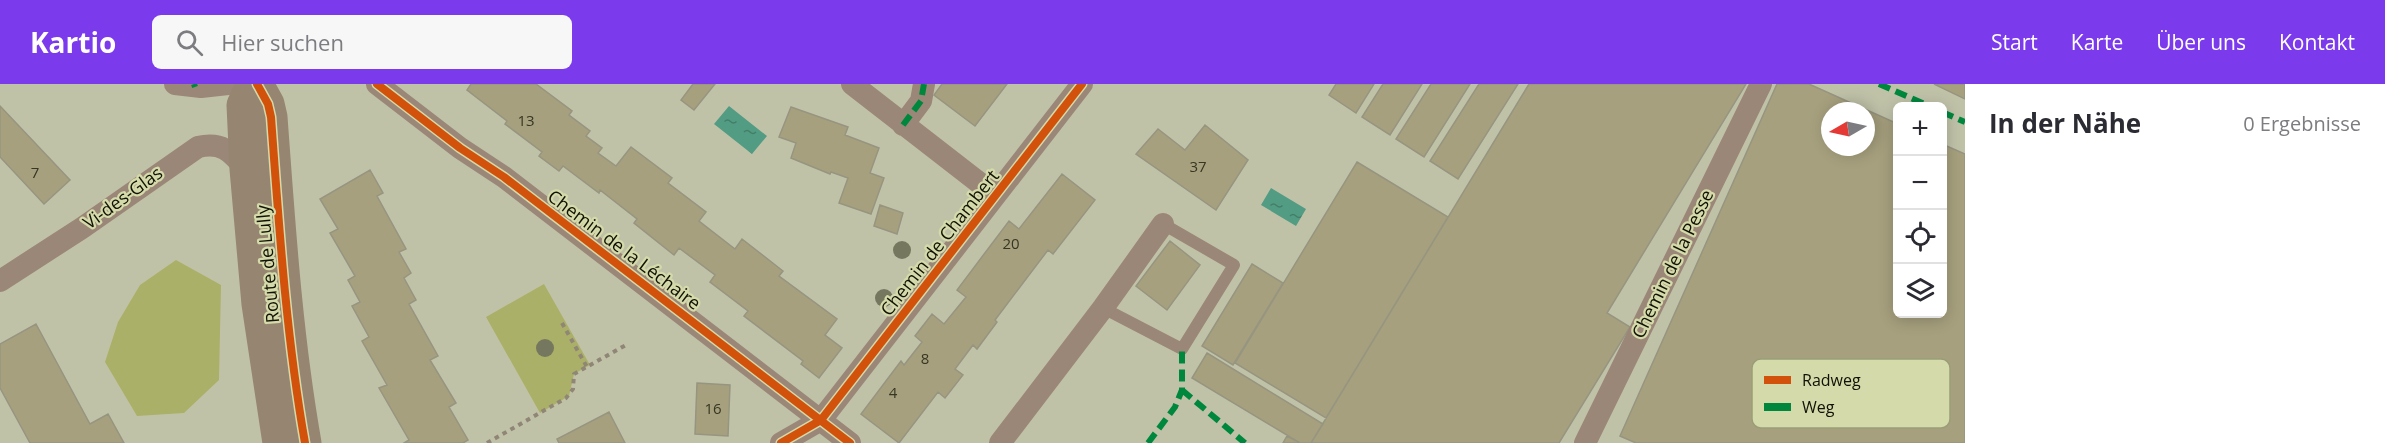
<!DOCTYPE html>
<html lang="de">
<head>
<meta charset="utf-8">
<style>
  :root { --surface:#fff; --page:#f7f7f7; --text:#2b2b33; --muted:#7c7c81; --line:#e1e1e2; --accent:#7c3aed }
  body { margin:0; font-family:"Open Sans",sans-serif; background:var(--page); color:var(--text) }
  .controls { position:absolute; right:18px; top:18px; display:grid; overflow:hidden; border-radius:9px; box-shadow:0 3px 15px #0003 }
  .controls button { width:54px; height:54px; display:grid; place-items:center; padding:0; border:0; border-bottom:2px solid var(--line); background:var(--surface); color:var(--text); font:30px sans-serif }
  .compass { position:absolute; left:1821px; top:18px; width:54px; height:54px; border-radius:50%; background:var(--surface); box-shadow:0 3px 15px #0003; rotate:261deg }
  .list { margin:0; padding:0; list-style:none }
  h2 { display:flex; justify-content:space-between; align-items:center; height:78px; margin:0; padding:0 24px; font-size:26px }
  h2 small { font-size:20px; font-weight:400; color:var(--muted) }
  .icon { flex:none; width:33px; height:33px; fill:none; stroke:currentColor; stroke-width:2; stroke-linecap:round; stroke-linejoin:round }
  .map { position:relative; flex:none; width:1965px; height:359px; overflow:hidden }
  header { display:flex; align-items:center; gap:36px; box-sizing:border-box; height:84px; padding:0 30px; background:var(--accent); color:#fff }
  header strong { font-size:28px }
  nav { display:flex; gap:33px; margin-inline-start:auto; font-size:21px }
  .search { width:420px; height:54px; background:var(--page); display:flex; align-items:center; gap:15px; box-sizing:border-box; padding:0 21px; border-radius:9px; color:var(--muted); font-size:22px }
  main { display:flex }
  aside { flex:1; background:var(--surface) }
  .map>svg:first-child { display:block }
  .green { fill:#abb068 }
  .water { fill:url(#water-ripples) }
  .building { fill:#a6a07e; stroke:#969580; stroke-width:1.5; fill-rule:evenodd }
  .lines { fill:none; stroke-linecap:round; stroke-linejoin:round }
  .path { stroke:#908676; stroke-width:4; stroke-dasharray:4.5 4.5; stroke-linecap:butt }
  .lane { stroke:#9b8777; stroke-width:12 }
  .street { stroke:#9b8777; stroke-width:22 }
  .secondary { stroke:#968671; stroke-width:33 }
  .quiet { stroke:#00873e; stroke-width:6; stroke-dasharray:12 6; stroke-linecap:butt }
  .cycleway-casing { stroke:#d5daaa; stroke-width:11 }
  .cycleway { stroke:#d2520b; stroke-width:8 }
  .tree { fill:#75775e }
  .labels { text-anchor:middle; stroke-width:4.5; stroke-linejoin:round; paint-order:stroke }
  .number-label { font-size:15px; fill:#363622 }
  .street-label { font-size:18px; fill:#111203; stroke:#d5daaa }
  .key { fill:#d5daaa; stroke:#9a9e78; stroke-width:1.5 }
  .key-label { font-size:16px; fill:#111203 }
</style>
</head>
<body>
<header>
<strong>Kartio</strong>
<div class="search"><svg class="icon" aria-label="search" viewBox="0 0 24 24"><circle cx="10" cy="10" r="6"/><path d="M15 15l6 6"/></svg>Hier suchen</div>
<nav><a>Start</a><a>Karte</a><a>Über uns</a><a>Kontakt</a></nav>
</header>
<main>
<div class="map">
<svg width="1965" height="359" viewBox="0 0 1965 359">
  <defs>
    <pattern id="water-ripples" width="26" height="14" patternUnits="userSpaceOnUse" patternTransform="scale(1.5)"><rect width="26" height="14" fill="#529c83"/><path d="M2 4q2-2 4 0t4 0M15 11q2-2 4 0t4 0" fill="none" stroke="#437e69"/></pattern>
  </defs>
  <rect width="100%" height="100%" fill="#c0c2a8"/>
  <path class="green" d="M176,176L221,201L219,296L184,329L137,332L105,278L118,238L140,201Z
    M544,200L590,281L574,290L569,312L540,329L486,233Z"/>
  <path class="water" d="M729,22L767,52L752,70L714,40Z
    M1271,104L1306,125L1296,142L1261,121Z"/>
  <path class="building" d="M471,0H536L572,27L569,31L590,47L586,52L602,64L598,69L616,82L631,63L672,94L668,99L706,128L699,137L735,165L742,155L783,187L779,192L837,235L825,251L842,264L819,294L801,280L803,277L744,232L748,227L710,198L715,191L679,164L674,171L634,139L637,135L600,106L599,109L563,82L559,87L539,72L542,68L505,40L507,37L467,6Z
    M693,0H715L694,26L681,16Z
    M942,0H1007L975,42L934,11Z
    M1336,0H1374L1356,29L1329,11Z
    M1383,0H1422L1390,51L1362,33Z
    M1431,0H1470L1424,73L1396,55Z
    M1479,0H1518L1458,95L1430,77Z
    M1529,0H1746L1607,229L1630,243L1559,359H1311Z
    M1777,0H1809L1898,40V230H1942V60L1965,70V359H1636L1620,352ZM1830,27H1866V63H1830Z
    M1934,0H1965V15Z
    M0,22L70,96L44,120L0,73Z
    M791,23L848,43L845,51L879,64L870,89L884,94L871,130L839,119L848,94L831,88L830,90L791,74L796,59L779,53Z
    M1205,41L1248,76L1216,126L1136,70L1158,45L1185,66Z
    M1357,78L1448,133L1326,334L1235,279Z
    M370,86L383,109L377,112L406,165L399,168L411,189L404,194L416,216L409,220L438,272L430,276L456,319L449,323L468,356L463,359H404L409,356L379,304L387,301L362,257L369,253L352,222L360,218L348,196L355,192L330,149L338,145L320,115Z
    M1062,90L1095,116L1053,170L1048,166L995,236L997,238L977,265L973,261L955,285L963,291L945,314L938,308L899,359L861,330L901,277L904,281L922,258L915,252L932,230L944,240L966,213L957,206L1009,137L1019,145Z
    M880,121L903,129L897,150L874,142Z
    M1170,157L1200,181L1167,226L1136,202Z
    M1252,180L1283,199L1233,281L1202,262Z
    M36,240L90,340L108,330L124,359H30L0,304V260Z
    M1207,269L1323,340L1311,359H1300L1192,294Z
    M697,299L730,301L728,352L695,350Z
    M609,328L625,359H559L557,355Z
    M1287,352L1300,359H1283Z"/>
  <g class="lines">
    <path class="path" d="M562,239L587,283
      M487,359L566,314L573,305L574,290L626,261"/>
    <path class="lane" d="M1103,224L1182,265L1234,181L1163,140"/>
    <path class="street" d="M175,0L201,3L228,0
      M377,0L460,64L504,93L850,359
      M852,0L995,111
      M903,41L921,17L924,0
      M0,197L82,144L198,63C222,57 231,68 246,85
      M781,359L821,336L1082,0
      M1000,359L1103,224L1163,140
      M1585,359L1761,0"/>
    <path class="secondary" d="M253,0L243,21L246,85L258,220L279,359
      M257,0L268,20L271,33C279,142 286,251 305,359"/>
    <path class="quiet" d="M194,0L195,3
      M1879,0L1929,22
      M1942,28L1965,38
      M903,41L921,17L924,0
      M1182,306L1245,359
      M1148,359L1175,323L1182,306V265"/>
    <defs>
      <path id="cycleway" d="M257,0L268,20L271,33C279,142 286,251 305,359
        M377,0L460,64L504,93L850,359
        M781,359L821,336L1082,0"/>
    </defs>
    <use href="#cycleway" class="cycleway-casing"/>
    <use href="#cycleway" class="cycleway"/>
  </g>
  <g class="tree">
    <circle cx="902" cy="166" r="9"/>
    <circle cx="884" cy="214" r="9"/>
    <circle cx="545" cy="264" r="9"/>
  </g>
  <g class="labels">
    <g class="number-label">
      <text x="526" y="42">13</text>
      <text x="1198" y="88">37</text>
      <text x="35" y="94">7</text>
      <text x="1011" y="165">20</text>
      <text x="925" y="280">8</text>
      <text x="893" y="314">4</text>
      <text x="713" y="330">16</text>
    </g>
    <g class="street-label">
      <text transform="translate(123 114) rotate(-36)" y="6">Vi-des-Glas</text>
      <text transform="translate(940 159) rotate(-52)" y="6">Chemin de Chambert</text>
      <text transform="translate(624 166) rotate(37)" y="6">Chemin de la Léchaire</text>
      <text transform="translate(268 180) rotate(-95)" y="6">Route de Lully</text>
      <text transform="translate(1673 180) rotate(-64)" y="6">Chemin de la Pesse</text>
    </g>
  </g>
  <rect x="1752" y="275" width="198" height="69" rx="9" class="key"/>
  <rect x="1764" y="292" width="27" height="8" fill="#d2520b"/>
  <rect x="1764" y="319" width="27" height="8" fill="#00873e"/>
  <g class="key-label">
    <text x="1802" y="302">Radweg</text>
    <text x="1802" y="329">Weg</text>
  </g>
</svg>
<div class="controls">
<button>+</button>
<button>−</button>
<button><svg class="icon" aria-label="locate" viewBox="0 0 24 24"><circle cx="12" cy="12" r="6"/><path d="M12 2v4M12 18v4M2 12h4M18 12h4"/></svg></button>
<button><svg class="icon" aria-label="layers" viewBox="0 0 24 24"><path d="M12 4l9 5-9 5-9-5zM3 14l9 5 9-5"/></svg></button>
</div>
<svg class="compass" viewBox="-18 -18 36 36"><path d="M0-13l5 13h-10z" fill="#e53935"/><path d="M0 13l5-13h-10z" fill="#7c7c81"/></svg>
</div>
<aside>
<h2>In der Nähe<small>0 Ergebnisse</small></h2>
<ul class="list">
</ul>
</aside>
</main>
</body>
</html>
